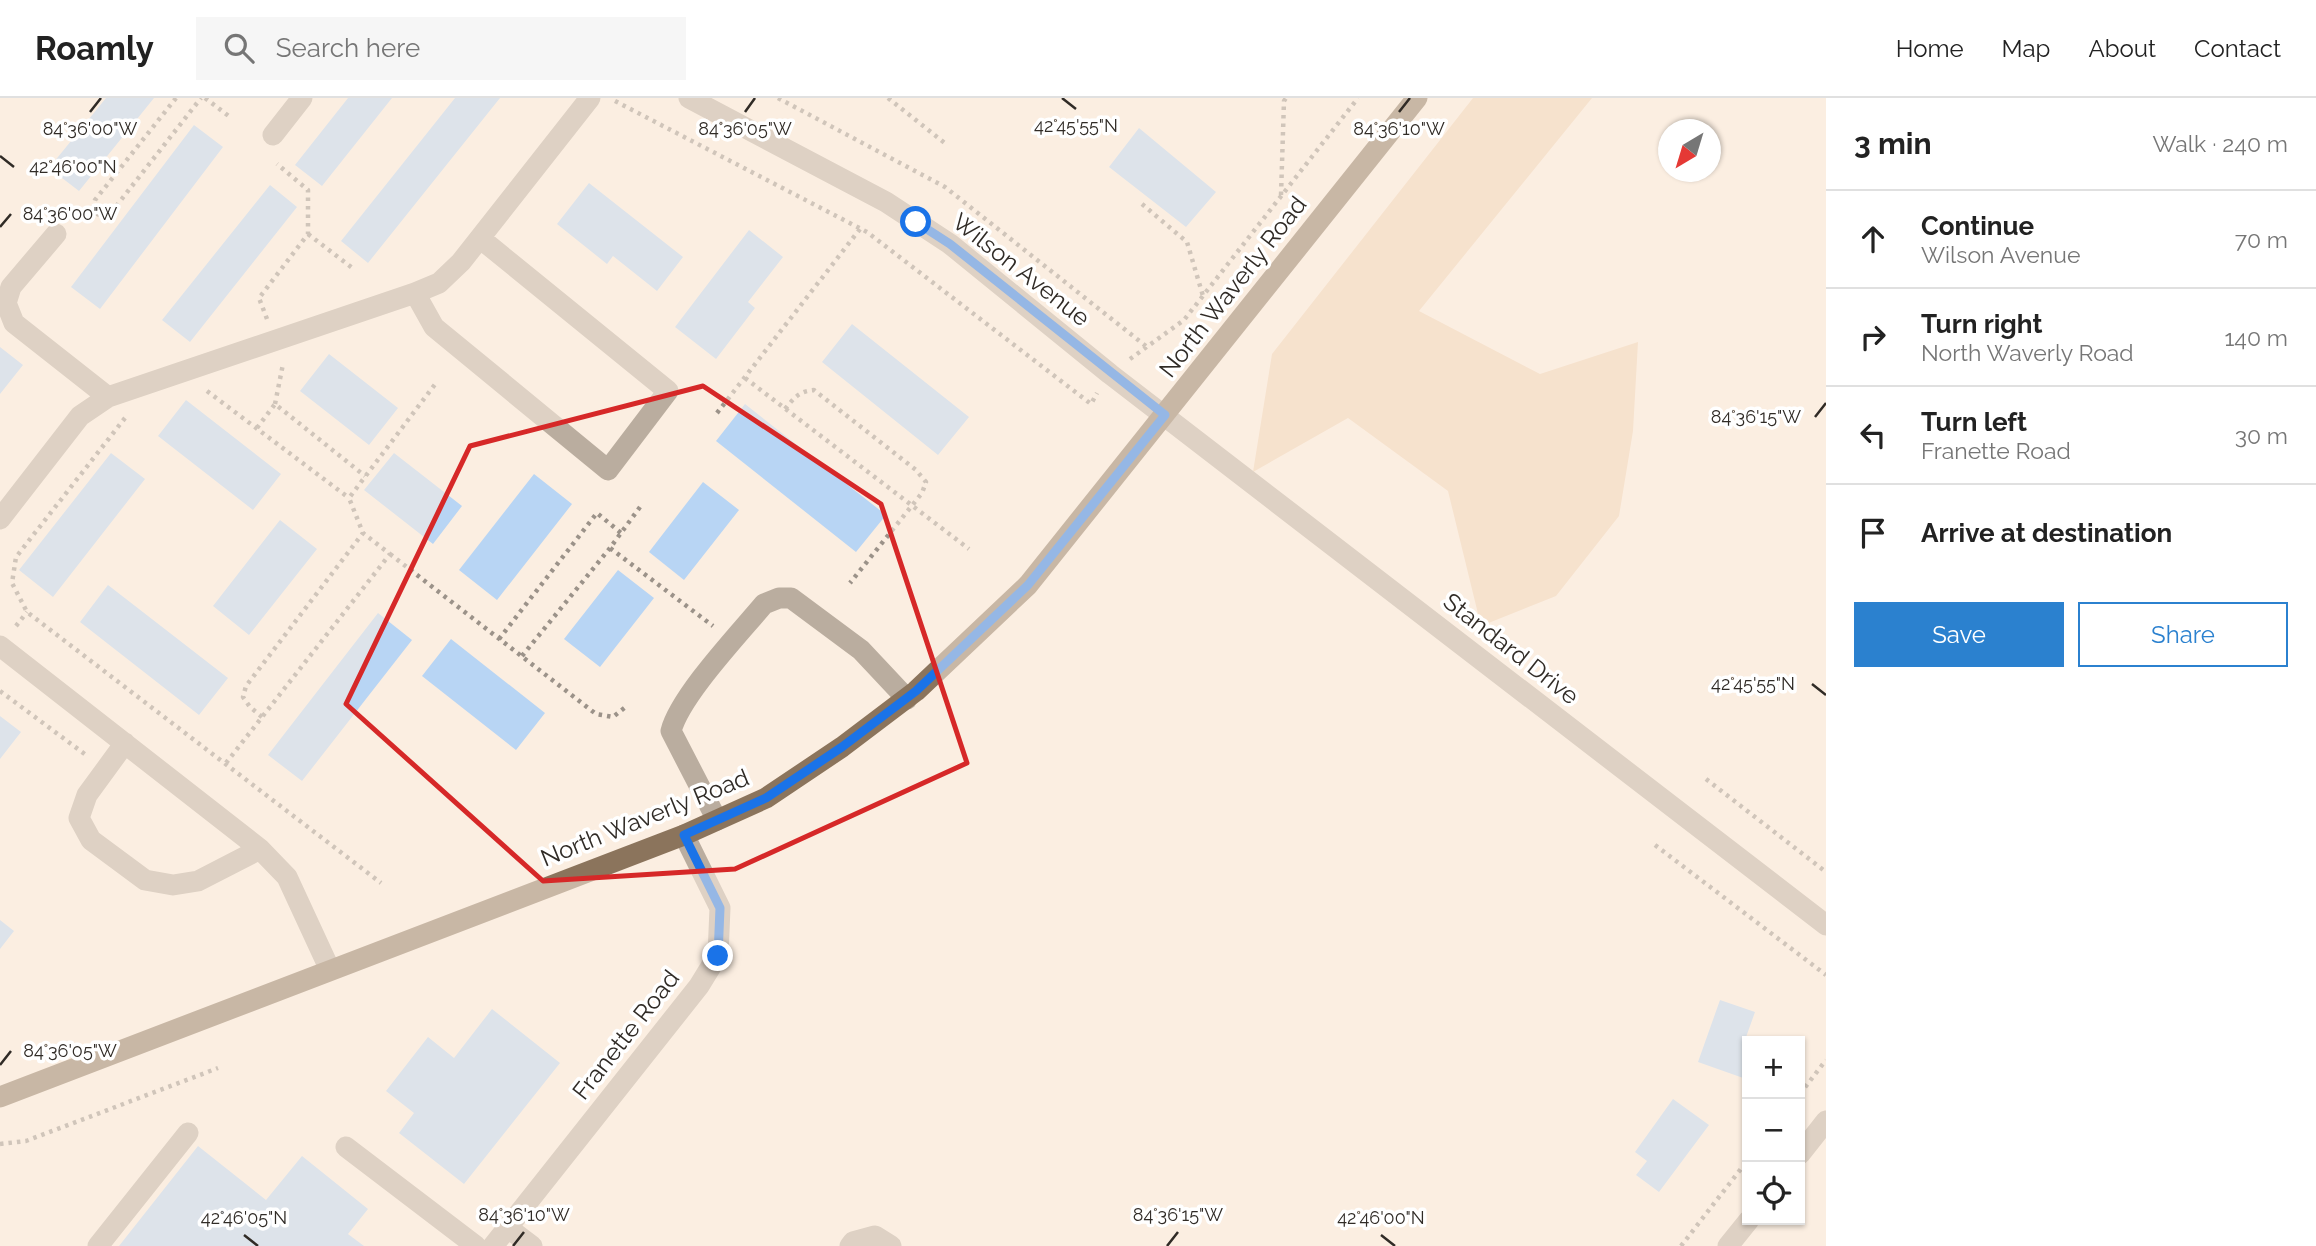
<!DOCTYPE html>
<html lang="en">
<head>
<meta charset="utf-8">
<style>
  :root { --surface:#fff; --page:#f6f6f6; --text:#222; --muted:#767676; --line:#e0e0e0; --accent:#2b81cf }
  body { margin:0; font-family:Raleway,sans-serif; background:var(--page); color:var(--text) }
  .controls { position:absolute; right:21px; bottom:21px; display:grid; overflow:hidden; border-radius:0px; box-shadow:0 2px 5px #0004 }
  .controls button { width:63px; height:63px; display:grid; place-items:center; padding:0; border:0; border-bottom:2px solid var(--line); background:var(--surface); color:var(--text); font:35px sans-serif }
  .compass { position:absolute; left:1658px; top:21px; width:63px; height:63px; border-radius:50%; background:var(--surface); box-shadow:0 2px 5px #0004; rotate:218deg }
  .stop { position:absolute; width:21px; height:21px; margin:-16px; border:5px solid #1a73e8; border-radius:50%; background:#fff }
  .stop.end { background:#1a73e8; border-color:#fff; box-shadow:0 2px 7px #0008 }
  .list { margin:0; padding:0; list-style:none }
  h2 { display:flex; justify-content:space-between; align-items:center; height:91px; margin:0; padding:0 28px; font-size:30px }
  h2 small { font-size:23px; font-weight:400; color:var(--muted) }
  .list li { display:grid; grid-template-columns:46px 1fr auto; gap:21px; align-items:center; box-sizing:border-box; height:98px; padding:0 28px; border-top:2px solid var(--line) }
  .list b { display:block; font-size:26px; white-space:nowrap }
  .list p { margin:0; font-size:23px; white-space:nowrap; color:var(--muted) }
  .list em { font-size:23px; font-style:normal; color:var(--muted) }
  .actions { display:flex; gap:14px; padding:21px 28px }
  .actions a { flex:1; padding:16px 0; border:2px solid var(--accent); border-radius:0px; text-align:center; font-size:24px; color:var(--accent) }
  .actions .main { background:var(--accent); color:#fff }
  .icon { flex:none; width:38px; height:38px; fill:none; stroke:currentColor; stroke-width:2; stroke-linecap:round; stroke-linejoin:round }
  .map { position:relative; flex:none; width:1826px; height:1148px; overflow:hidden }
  header { display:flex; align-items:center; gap:42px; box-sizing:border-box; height:98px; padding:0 35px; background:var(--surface); border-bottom:2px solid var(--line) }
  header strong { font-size:33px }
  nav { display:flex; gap:38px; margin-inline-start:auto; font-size:24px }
  .search { width:490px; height:63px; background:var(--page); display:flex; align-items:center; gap:18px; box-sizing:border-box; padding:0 24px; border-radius:0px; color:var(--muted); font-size:26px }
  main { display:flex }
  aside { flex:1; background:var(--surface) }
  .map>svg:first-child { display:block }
  .green { fill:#f0d2b4 }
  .building { fill:#b8d5f4 }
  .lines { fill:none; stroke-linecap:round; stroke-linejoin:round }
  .path { stroke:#9b9289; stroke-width:4.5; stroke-dasharray:3.5 5; stroke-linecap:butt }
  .minor { stroke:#baad9f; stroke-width:21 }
  .major { stroke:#8b745c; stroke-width:21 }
  .route { stroke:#1a73e8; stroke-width:9 }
  .marked { fill:none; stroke:#d62828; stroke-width:5; stroke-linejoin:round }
  .ticks { fill:none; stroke:#302b26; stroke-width:2.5 }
  .labels { text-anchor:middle; stroke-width:7; stroke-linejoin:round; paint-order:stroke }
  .street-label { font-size:24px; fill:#302b26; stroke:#fff }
  .ticks-label { font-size:18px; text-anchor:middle; fill:#302b26; stroke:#fff; stroke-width:7; stroke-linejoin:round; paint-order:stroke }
</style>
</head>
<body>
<header>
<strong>Roamly</strong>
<div class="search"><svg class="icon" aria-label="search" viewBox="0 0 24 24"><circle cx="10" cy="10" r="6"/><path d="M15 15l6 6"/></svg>Search here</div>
<nav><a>Home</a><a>Map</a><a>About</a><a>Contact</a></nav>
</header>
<main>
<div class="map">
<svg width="1826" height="1148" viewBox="0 0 1826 1148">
  <rect width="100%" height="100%" fill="#fbeee1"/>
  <path class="green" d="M1473,0H1592L1419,213L1540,276L1638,244L1633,333L1619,418L1556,498L1481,528L1448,393L1348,320L1253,374L1272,256Z"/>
  <path class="building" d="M106,0H154L79,93L49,70Z
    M348,0H392L322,88L295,67Z
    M455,0H500L368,165L341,143Z
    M194,27L223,49L100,211L71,189Z
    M1139,30L1216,94L1186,129L1109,69Z
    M589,85L683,159L657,193L613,158L607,166L557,126Z
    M270,87L297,109L190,244L162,222Z
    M749,132L783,159L748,204L755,210L716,261L675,229Z
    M852,226L969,319L938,357L822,264Z
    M0,249L23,267L0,296Z
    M329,256L398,310L369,347L300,293Z
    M186,302L281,376L253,412L158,338Z
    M745,306L886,417L856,454L716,343Z
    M111,355L145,381L53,499L19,472Z
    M394,355L462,408L433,446L364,392Z
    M534,376L572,406L497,502L459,472Z
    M703,384L739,412L684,482L649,454Z
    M280,422L317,451L249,537L213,508Z
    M618,472L654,500L600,569L564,541Z
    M108,487L228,580L199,617L80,524Z
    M378,515L412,542L302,683L268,657Z
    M451,541L545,615L516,652L422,578Z
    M0,618L21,634L0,661Z
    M0,822L14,833L0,851Z
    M1720,902L1755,914L1745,942L1747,943L1746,981L1698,964Z
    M492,911L560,965L464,1086L399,1035L414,1015L386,993L428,939L454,960Z
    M1673,1001L1709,1027L1659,1094L1636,1077L1647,1063L1635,1054Z
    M198,1048L266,1102L302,1058L368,1111L348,1136L364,1148H119Z"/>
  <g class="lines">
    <path class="path" d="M176,0L95,102L93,109L97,116L104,119L110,116L201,0
      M205,0L230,19
      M778,0L945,89L1147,249
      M888,0L946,46
      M615,3L867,134L1091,306L1097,295
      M1281,97L1284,3L1286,0
      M1142,106L1187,144L1203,198
      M308,136L355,172
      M267,221L259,200L308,136V92L277,66
      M1130,261L1184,222L1358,0
      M745,280L969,451
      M207,293L349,400
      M275,306L283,266
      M785,311C794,300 799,293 814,292L916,372L926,384L922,395L850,485
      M717,315L860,131
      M125,320L16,459L12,485L27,514L381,785
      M257,330L275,306L365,378
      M640,409L610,450L713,528
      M390,456L596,616L613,619L628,607
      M16,528L27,514
      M499,541L597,415L621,435
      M522,558L610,450
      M0,593L86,657
      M262,619L250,609L243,599L246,588L363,435
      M226,665L390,456L363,435L349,400L436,285
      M1706,681L1826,774
      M1655,747L1826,877
      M1800,996L1826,962
      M0,1046L26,1043L218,970
      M1681,1148L1747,1063"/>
    <path class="minor" d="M689,0L886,104L950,146L1110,276L1826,827
      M273,37L302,0
      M56,136L11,189L6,205L14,225L108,299
      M415,195L434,229L608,372L668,293L481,141
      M0,421L80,318L108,299L415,195L439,185L461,164L590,0
      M0,548L260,751L287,779L330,872
      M125,645L87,697L79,720L91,742L145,782L173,787L198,783L260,751
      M717,722L671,633C680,598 739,536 764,506L779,500H791L861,552L907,601
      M346,1049L476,1148
      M1800,1056L1826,1023
      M507,1129L532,1148
      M98,1148L188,1035
      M493,1148L699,888L718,857L720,810L684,737
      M850,1148L853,1144L875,1138L891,1148
      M1728,1148L1749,1122"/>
    <path class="major" d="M0,999L684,737L766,700L842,649L916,593L1028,487L1417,0"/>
  </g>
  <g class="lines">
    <path class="route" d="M718,858L720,810L684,737L766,700L842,649L916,593L1028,487L1165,317L950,146L916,124"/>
  </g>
  <path d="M0 0H1826V1148H0ZM703,288L881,406L967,665L735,771L543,783L346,606L470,348Z" fill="#fbeee1" fill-opacity=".55" fill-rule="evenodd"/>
  <path class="marked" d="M703,288L881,406L967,665L735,771L543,783L346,606L470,348Z"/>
  <path class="ticks" d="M1062,0L1076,11M90,14L101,0M745,14L755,0M1399,14L1410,0M0,58L14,69M0,129L11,116M1815,319L1826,305M1812,586L1826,597M0,967L11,953M244,1137L258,1148M1381,1137L1395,1148M513,1148L524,1134M1167,1148L1178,1134"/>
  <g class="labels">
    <g class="street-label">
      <text transform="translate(1021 172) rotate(38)" y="8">Wilson Avenue</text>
      <text transform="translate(1233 189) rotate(-52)" y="8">North Waverly Road</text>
      <text transform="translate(1511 551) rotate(38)" y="8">Standard Drive</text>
      <text transform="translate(645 720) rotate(-22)" y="8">North Waverly Road</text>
      <text transform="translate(626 937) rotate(-52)" y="8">Franette Road</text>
    </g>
  </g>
  <g class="ticks-label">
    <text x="1076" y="34">42°45'55"N</text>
    <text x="90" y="37">84°36'00"W</text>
    <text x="745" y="37">84°36'05"W</text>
    <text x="1399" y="37">84°36'10"W</text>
    <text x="73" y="75">42°46'00"N</text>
    <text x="70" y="122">84°36'00"W</text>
    <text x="1756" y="325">84°36'15"W</text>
    <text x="1753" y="592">42°45'55"N</text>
    <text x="70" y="959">84°36'05"W</text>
    <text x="524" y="1123">84°36'10"W</text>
    <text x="1178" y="1123">84°36'15"W</text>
    <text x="244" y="1126">42°46'05"N</text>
    <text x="1381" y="1126">42°46'00"N</text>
  </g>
</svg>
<div class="controls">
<button>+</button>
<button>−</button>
<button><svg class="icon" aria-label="locate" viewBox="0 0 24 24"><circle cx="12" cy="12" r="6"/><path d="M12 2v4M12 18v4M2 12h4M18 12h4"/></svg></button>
</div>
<svg class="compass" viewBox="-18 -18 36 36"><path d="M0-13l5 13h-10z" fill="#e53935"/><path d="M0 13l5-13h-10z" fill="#767676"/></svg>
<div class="stop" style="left:916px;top:124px"></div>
<div class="stop end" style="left:718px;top:858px"></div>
</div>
<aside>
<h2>3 min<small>Walk · 240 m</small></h2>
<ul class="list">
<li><svg class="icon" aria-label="ahead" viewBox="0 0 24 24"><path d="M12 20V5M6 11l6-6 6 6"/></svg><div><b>Continue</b><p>Wilson Avenue</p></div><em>70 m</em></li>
<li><svg class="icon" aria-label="right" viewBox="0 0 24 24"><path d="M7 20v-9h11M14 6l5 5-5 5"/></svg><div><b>Turn right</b><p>North Waverly Road</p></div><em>140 m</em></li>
<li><svg class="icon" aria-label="left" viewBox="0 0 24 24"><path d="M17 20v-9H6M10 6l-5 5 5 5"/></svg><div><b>Turn left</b><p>Franette Road</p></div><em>30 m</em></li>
<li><svg class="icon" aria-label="arrive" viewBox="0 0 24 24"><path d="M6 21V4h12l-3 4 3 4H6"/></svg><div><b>Arrive at destination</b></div></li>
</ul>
<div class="actions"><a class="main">Save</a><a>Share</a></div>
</aside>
</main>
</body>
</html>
